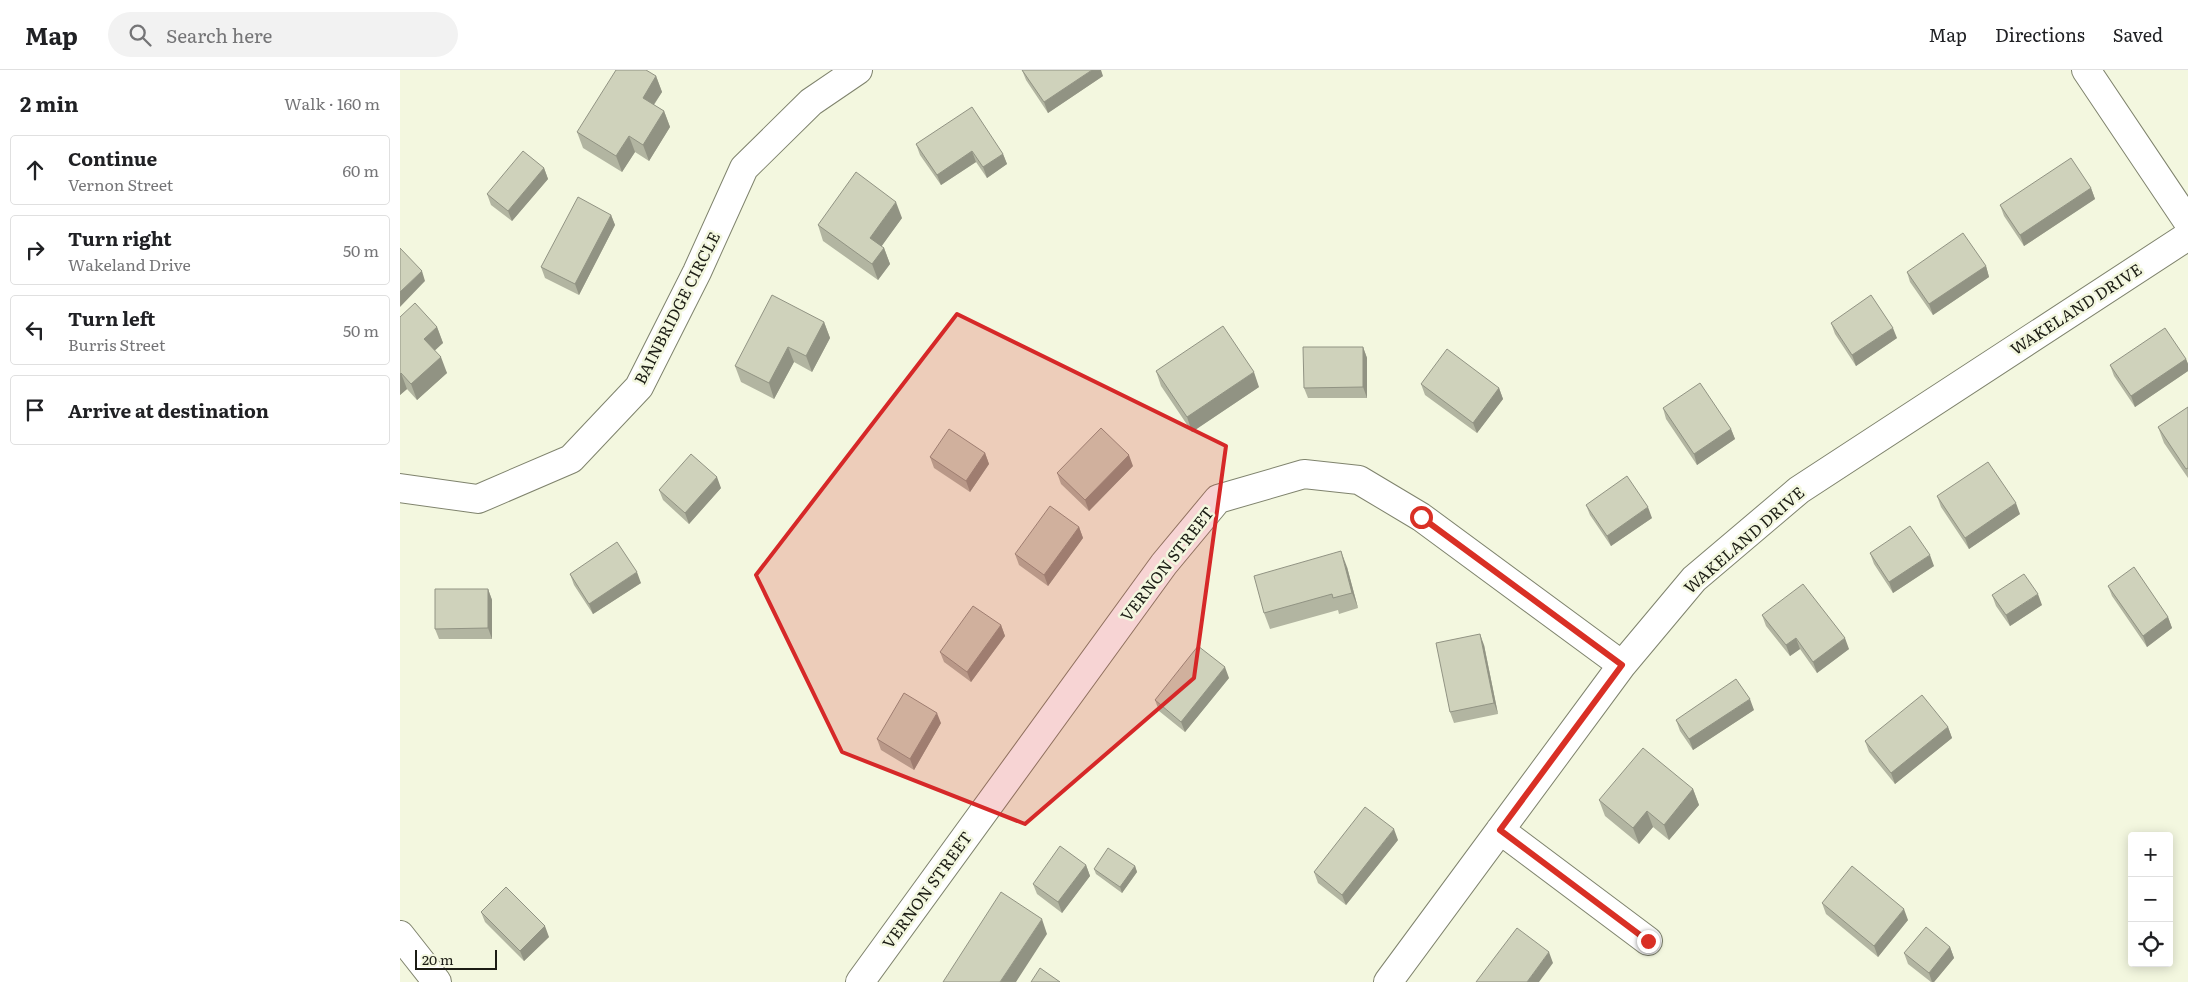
<!DOCTYPE html>
<html lang="en">
<head>
<meta charset="utf-8">
<style>
  :root { --surface:#fff; --page:#f2f2f2; --text:#202124; --muted:#757577; --line:#e0e0e0 }
  body { margin:0; font-family:Literata,serif; background:var(--page); color:var(--text) }
  .controls { position:absolute; right:15px; bottom:15px; display:grid; overflow:hidden; border-radius:5px; box-shadow:0 2px 12px #0003 }
  .controls button { width:45px; height:45px; display:grid; place-items:center; padding:0; border:0; border-bottom:1px solid var(--line); background:var(--surface); color:var(--text); font:25px sans-serif }
  .scale { position:absolute; left:15px; bottom:12px; width:82px; box-sizing:border-box; padding-left:5px; border:2px solid #1b1c14; border-top:0; font-size:14px; line-height:18px; white-space:nowrap; color:#1b1c14; -webkit-text-stroke:4px #f3f7df; paint-order:stroke }
  .stop { position:absolute; width:15px; height:15px; margin:-11px; border:4px solid #d93025; border-radius:50%; background:#fff }
  .stop.end { background:#d93025; border-color:#fff; box-shadow:0 1px 5px #0008 }
  .list { margin:0; padding:0; list-style:none }
  h2 { display:flex; justify-content:space-between; align-items:center; height:65px; margin:0; padding:0 20px; font-size:21px }
  h2 small { font-size:16px; font-weight:400; color:var(--muted) }
  .list li { display:grid; grid-template-columns:32px 1fr auto; gap:15px; align-items:center; box-sizing:border-box; height:70px; margin:0 10px 10px; padding:0 10px; border:1px solid var(--line); border-radius:5px }
  .list b { display:block; font-size:19px; white-space:nowrap }
  .list p { margin:0; font-size:16px; white-space:nowrap; color:var(--muted) }
  .list em { font-size:16px; font-style:normal; color:var(--muted) }
  .icon { flex:none; width:28px; height:28px; fill:none; stroke:currentColor; stroke-width:2; stroke-linecap:round; stroke-linejoin:round }
  .map { position:relative; flex:none; width:1788px; height:912px; overflow:hidden }
  header { display:flex; align-items:center; gap:30px; box-sizing:border-box; height:70px; padding:0 25px; background:var(--surface); border-bottom:1px solid var(--line) }
  header strong { font-size:24px }
  nav { display:flex; gap:28px; margin-inline-start:auto; font-size:18px }
  .search { width:350px; height:45px; background:var(--page); display:flex; align-items:center; gap:12px; box-sizing:border-box; padding:0 18px; border-radius:28px; color:var(--muted); font-size:19px }
  main { display:flex }
  aside { flex:1; background:var(--surface) }
  .map>svg:first-child { display:block }
  .lines { fill:none; stroke-linecap:round; stroke-linejoin:round }
  .street-casing { stroke:#7f836d; stroke-width:30 }
  .secondary-casing { stroke:#7f836d; stroke-width:30 }
  .street { stroke:#fff; stroke-width:28 }
  .secondary { stroke:#fff; stroke-width:28 }
  .wall { fill:#b2b5a1 }
  .shaded-wall { fill:#919383 }
  .building { fill:#cfd2bb; stroke:#919383 }
  .route { stroke:#d93025; stroke-width:6 }
  .marked { fill:#d62828; fill-opacity:0.2; stroke:#d62828; stroke-width:4; stroke-linejoin:round }
  .labels { text-anchor:middle; stroke-width:5; stroke-linejoin:round; paint-order:stroke }
  .street-label { font-size:16px; fill:#1b1c14; stroke:#f3f7df }
</style>
</head>
<body>
<header>
<strong>Map</strong>
<div class="search"><svg class="icon" aria-label="search" viewBox="0 0 24 24"><circle cx="10" cy="10" r="6"/><path d="M15 15l6 6"/></svg>Search here</div>
<nav><a>Map</a><a>Directions</a><a>Saved</a></nav>
</header>
<main>
<aside>
<h2>2 min<small>Walk · 160 m</small></h2>
<ul class="list">
<li><svg class="icon" aria-label="ahead" viewBox="0 0 24 24"><path d="M12 20V5M6 11l6-6 6 6"/></svg><div><b>Continue</b><p>Vernon Street</p></div><em>60 m</em></li>
<li><svg class="icon" aria-label="right" viewBox="0 0 24 24"><path d="M7 20v-9h11M14 6l5 5-5 5"/></svg><div><b>Turn right</b><p>Wakeland Drive</p></div><em>50 m</em></li>
<li><svg class="icon" aria-label="left" viewBox="0 0 24 24"><path d="M17 20v-9H6M10 6l-5 5 5 5"/></svg><div><b>Turn left</b><p>Burris Street</p></div><em>50 m</em></li>
<li><svg class="icon" aria-label="arrive" viewBox="0 0 24 24"><path d="M6 21V4h12l-3 4 3 4H6"/></svg><div><b>Arrive at destination</b></div></li>
</ul>
</aside>
<div class="map">
<svg width="1788" height="912" viewBox="0 0 1788 912">
  <rect width="100%" height="100%" fill="#f3f7df"/>
  <g class="lines">
    <defs>
      <path id="street" d="M0,418L78,429L171,389L239,317L297,202L344,98L411,32L458,0
        M1100,760L1248,871
        M0,865L37,912
        M460,912L764,494L818,429L904,404L959,410L1021,447L1222,595
        M988,912L1222,595L1294,509L1399,420L1788,166"/>
      <path id="secondary" d="M1686,0L1788,152"/>
    </defs>
    <use href="#street" class="street-casing"/>
    <use href="#secondary" class="secondary-casing"/>
    <use href="#street" class="street"/>
    <use href="#secondary" class="secondary"/>
  </g>
  <path class="wall" d="M622,0L703,6L648,43L626,10Z
    M256,6L262,22L254,35L264,41L270,57L249,91L235,82L222,102L183,78L177,62Z
    M516,74L603,84L607,94L587,108L576,92L541,115L520,85Z
    M144,98L148,109L112,151L91,135L87,124Z
    M1691,118L1695,129L1624,176L1604,146L1600,135Z
    M211,145L215,155L179,225L145,208L141,197Z
    M502,148L481,176L484,178L490,194L478,210L423,171L418,155Z
    M1586,196L1589,207L1533,245L1510,212L1507,202Z
    M0,247L37,257L43,273L34,280L47,303L17,330L7,319L0,325Z
    M424,252L430,268L412,302L394,292L374,329L341,312L335,296Z
    M1431,253L1497,268L1456,296L1435,264Z
    M963,277L967,288V328H908L904,318Z
    M1786,289L1788,294V301L1735,337L1714,306L1710,295Z
    M756,301L859,317L792,362L761,316Z
    M1021,314L1099,318L1103,329L1077,363L1025,325Z
    M1788,337V408L1764,373L1758,357Z
    M1263,338L1331,359L1335,369L1297,395L1266,349Z
    M585,383L589,394L570,422L534,398L530,387Z
    M733,396L689,441L661,414L657,403Z
    M321,418L289,454L263,430L259,420Z
    M1537,426L1620,444L1569,479L1541,437Z
    M1186,435L1252,448L1211,476L1190,445Z
    M679,457L683,468L648,516L619,495L615,484Z
    M1470,483L1534,496L1493,523L1474,494Z
    M947,497L958,538L939,544L938,540L870,559L864,543Z
    M170,504L241,513L193,544L174,515Z
    M1708,516L1768,547L1772,558L1747,577L1712,526Z
    M88,519L92,530V569H39L35,559Z
    M1592,525L1642,535L1610,556L1596,536Z
    M1362,545L1449,579L1417,603L1400,579L1390,586L1366,556Z
    M601,555L605,566L571,612L544,592L540,582Z
    M1084,575L1098,644L1054,653L1050,642Z
    M829,608L785,662L759,641L755,630Z
    M1354,640L1293,680L1280,661L1276,650Z
    M541,653L514,700L481,680L477,669Z
    M1548,657L1552,668L1495,714L1469,682L1465,671Z
    M1293,719L1299,735L1269,770L1253,757L1239,774L1205,746L1199,730Z
    M998,770L946,835L918,813L914,802Z
    M686,795L690,806L662,843L637,824L633,814Z
    M735,796L737,802L722,823L696,804L694,799Z
    M1422,833L1508,850L1478,887L1426,844Z
    M81,842L149,867L124,891L85,852Z
    M1550,877L1554,888L1534,912H1531L1508,894L1504,883Z"/>
  <path class="shaded-wall" d="M692,0H701L703,6L648,43L644,32Z
    M256,6L262,22L248,43L243,28Z
    M264,41L270,57L249,91L243,75Z
    M229,66L235,82L222,102L216,86Z
    M572,81L576,92L541,115L537,105Z
    M603,84L607,94L587,108L583,97Z
    M144,98L148,109L112,151L108,141Z
    M1691,118L1695,129L1624,176L1620,165Z
    M496,132L502,148L476,184L470,168Z
    M211,145L215,155L179,225L175,214Z
    M484,178L490,194L478,210L472,194Z
    M1586,196L1589,207L1533,245L1529,234Z
    M22,201L25,211L0,237V222Z
    M424,252L430,268L412,302L406,286Z
    M37,257L43,273L30,285L24,269Z
    M1493,258L1497,268L1456,296L1452,285Z
    M388,277L394,292L374,329L369,313Z
    M963,277L967,288V328L963,317Z
    M41,287L47,303L17,330L11,314Z
    M1786,289L1788,294V301L1735,337L1731,326Z
    M854,302L859,317L792,362L787,347Z
    M1,303L7,319L0,325V304Z
    M1099,318L1103,329L1077,363L1073,353Z
    M1331,359L1335,369L1297,395L1294,384Z
    M585,383L589,394L570,422L566,411Z
    M729,385L733,396L689,441L685,430Z
    M317,407L321,418L289,454L285,443Z
    M1616,433L1620,444L1569,479L1565,468Z
    M1248,437L1252,448L1211,476L1207,466Z
    M679,457L683,468L648,516L644,505Z
    M941,481L947,497L958,538L952,523Z
    M1530,485L1534,496L1493,523L1489,512Z
    M237,502L241,513L193,544L189,534Z
    M88,519L92,530V569L88,558Z
    M1638,524L1642,535L1610,556L1606,545Z
    M1768,547L1772,558L1747,577L1743,566Z
    M601,555L605,566L571,612L567,602Z
    M1080,564L1084,575L1098,644L1094,633Z
    M1396,568L1400,579L1390,586L1386,575Z
    M1445,568L1449,579L1417,603L1413,592Z
    M825,597L829,608L785,662L781,652Z
    M1350,629L1354,640L1293,680L1289,669Z
    M537,643L541,653L514,700L510,689Z
    M1548,657L1552,668L1495,714L1491,703Z
    M1293,719L1299,735L1269,770L1264,755Z
    M1247,741L1253,757L1239,774L1233,758Z
    M994,759L998,770L946,835L942,825Z
    M686,795L690,806L662,843L658,832Z
    M735,796L737,802L722,823L720,817Z
    M1504,839L1508,850L1478,887L1474,876Z
    M642,849L647,864L616,912H600Z
    M145,856L149,867L124,891L120,881Z
    M1550,877L1554,888L1534,912H1532L1529,903Z
    M1149,882L1153,893L1139,912H1127Z"/>
  <path class="building" d="M216,0H246L256,6L243,28L264,41L243,75L229,66L216,86L177,62Z
    M622,0H692L644,32Z
    M572,37L603,84L583,97L572,81L537,105L516,74Z
    M123,81L144,98L108,141L87,124Z
    M1671,88L1691,118L1620,165L1600,135Z
    M456,102L496,132L470,168L484,178L472,194L418,155Z
    M178,127L211,145L175,214L141,197Z
    M1563,163L1586,196L1529,234L1507,202Z
    M0,178L22,201L0,222Z
    M372,225L424,252L406,286L388,277L369,313L335,296Z
    M1471,225L1493,258L1452,285L1431,253Z
    M15,233L37,257L24,269L41,287L11,314L1,303L0,304V247Z
    M823,256L854,302L787,347L756,301Z
    M1765,258L1786,289L1731,326L1710,295Z
    M903,277H963V317L904,318Z
    M1047,279L1099,318L1073,353L1021,314Z
    M1300,313L1331,359L1294,384L1263,338Z
    M1788,337V398L1786,399L1758,357Z
    M701,358L729,385L685,430L657,403Z
    M549,359L585,383L566,411L530,387Z
    M291,384L317,407L285,443L259,420Z
    M1588,392L1616,433L1565,468L1537,426Z
    M1227,406L1248,437L1207,466L1186,435Z
    M650,436L679,457L644,505L615,484Z
    M1510,456L1530,485L1489,512L1470,483Z
    M217,472L237,502L189,534L170,504Z
    M941,481L952,523L933,528L932,524L864,543L854,506Z
    M1734,497L1768,547L1743,566L1708,516Z
    M1624,504L1638,524L1606,545L1592,525Z
    M1403,514L1445,568L1413,592L1396,568L1386,575L1362,545Z
    M35,519H88V558L35,559Z
    M573,536L601,555L567,602L540,582Z
    M1080,564L1094,633L1050,642L1036,573Z
    M798,576L825,597L781,652L755,630Z
    M1336,609L1350,629L1289,669L1276,650Z
    M504,623L537,643L510,689L477,669Z
    M1522,625L1548,657L1491,703L1465,671Z
    M1243,678L1293,719L1264,755L1247,741L1233,758L1199,730Z
    M965,737L994,759L942,825L914,802Z
    M660,776L686,795L658,832L633,814Z
    M708,778L735,796L720,817L694,799Z
    M1452,796L1504,839L1474,876L1422,833Z
    M106,817L145,856L120,881L81,842Z
    M601,822L642,849L600,912H543Z
    M1526,857L1550,877L1529,903L1504,883Z
    M1117,858L1149,882L1127,912H1076Z
    M640,898L660,912H631Z"/>
  <g class="lines">
    <path class="route" d="M1021,447L1222,595L1100,760L1248,871"/>
  </g>
  <path class="marked" d="M557,244L826,376L794,608L625,754L442,682L356,505Z"/>
  <g class="labels">
    <g class="street-label">
      <text transform="translate(277 238) rotate(-63)" y="6">BAINBRIDGE CIRCLE</text>
      <text transform="translate(1676 239) rotate(-33)" y="6">WAKELAND DRIVE</text>
      <text transform="translate(1344 470) rotate(-41)" y="6">WAKELAND DRIVE</text>
      <text transform="translate(767 494) rotate(-52)" y="6">VERNON STREET</text>
      <text transform="translate(527 820) rotate(-54)" y="6">VERNON STREET</text>
    </g>
  </g>
</svg>
<div class="controls">
<button>+</button>
<button>−</button>
<button><svg class="icon" aria-label="locate" viewBox="0 0 24 24"><circle cx="12" cy="12" r="6"/><path d="M12 2v4M12 18v4M2 12h4M18 12h4"/></svg></button>
</div>
<div class="scale">20 m</div>
<div class="stop" style="left:1021px;top:447px"></div>
<div class="stop end" style="left:1248px;top:871px"></div>
</div>
</main>
</body>
</html>
